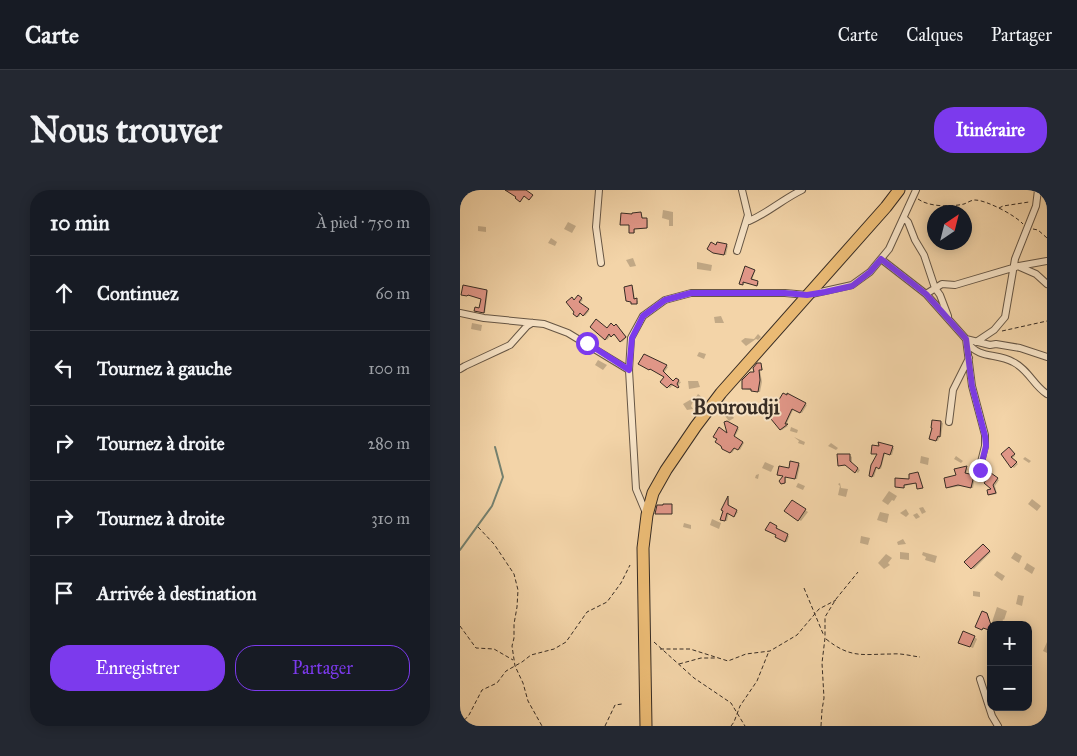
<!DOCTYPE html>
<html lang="fr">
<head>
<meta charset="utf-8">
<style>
  :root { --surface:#171b24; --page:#242831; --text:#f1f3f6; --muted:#9ea1a6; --line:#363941; --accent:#7c3aed }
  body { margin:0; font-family:"IM FELL Great Primer",serif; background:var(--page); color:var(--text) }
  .controls { position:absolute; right:15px; bottom:15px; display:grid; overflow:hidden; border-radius:10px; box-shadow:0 2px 12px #0003 }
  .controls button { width:45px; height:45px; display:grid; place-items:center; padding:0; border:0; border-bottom:1px solid var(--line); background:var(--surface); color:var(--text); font:25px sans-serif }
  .compass { position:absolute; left:467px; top:15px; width:45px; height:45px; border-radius:50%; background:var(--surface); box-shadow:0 2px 12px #0003; rotate:35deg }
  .stop { position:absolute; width:15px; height:15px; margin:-11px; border:4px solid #7c3aed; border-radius:50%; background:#fff }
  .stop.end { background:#7c3aed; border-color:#fff; box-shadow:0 1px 5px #0008 }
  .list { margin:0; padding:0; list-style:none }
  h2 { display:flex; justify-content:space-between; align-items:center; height:65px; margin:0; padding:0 20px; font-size:21px }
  h2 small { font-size:16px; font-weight:400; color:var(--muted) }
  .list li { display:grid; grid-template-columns:32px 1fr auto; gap:15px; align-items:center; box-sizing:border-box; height:75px; padding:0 20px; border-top:1px solid var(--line) }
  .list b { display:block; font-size:19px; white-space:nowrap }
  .list em { font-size:16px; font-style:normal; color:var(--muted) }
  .actions { display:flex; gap:10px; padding:15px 20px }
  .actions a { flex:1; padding:11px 0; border:1px solid var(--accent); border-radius:20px; text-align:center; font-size:18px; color:var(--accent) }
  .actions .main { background:var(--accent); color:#fff }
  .icon { flex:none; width:28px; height:28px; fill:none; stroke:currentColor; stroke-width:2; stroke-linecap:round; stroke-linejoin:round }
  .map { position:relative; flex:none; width:587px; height:536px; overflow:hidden; border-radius:20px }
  header { display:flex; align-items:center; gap:30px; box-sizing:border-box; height:70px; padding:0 25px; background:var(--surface); border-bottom:1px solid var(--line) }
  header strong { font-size:24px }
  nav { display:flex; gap:28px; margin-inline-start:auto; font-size:18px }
  .intro { display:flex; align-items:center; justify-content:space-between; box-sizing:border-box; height:120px; padding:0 30px }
  h1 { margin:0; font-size:35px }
  .button { padding:12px 22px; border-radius:20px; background:var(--accent); color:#fff; font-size:18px; font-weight:700 }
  main { display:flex; gap:30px; padding:0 30px }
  aside { flex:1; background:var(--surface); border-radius:20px; box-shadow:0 2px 12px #0003 }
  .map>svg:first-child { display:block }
  .shadow { fill:#0003 }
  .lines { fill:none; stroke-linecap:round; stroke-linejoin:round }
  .stream { stroke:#748170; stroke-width:2 }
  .building { fill:#e09687; stroke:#372c24 }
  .minor-casing { stroke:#665645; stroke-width:8 }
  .trunk-casing { stroke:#372c24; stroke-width:13 }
  .path { stroke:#372c24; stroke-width:1; stroke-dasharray:4 2.5; stroke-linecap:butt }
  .minor { stroke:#f7e3c6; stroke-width:6 }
  .trunk { stroke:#eaba74; stroke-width:11 }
  .route { stroke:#7c3aed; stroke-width:6 }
  .labels { text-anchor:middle; stroke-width:4; stroke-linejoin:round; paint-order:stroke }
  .quarter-label { font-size:21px; font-weight:bold; fill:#372c24; stroke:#f7e3c6 }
</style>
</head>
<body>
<header>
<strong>Carte</strong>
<nav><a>Carte</a><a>Calques</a><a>Partager</a></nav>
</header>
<div class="intro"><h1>Nous trouver</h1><a class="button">Itinéraire</a></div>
<main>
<aside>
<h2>10 min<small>À pied · 750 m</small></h2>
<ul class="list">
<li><svg class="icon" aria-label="ahead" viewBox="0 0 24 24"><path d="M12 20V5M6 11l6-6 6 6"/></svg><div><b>Continuez</b></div><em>60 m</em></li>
<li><svg class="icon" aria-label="left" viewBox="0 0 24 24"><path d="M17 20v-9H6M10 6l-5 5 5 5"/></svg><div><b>Tournez à gauche</b></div><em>100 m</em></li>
<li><svg class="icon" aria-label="right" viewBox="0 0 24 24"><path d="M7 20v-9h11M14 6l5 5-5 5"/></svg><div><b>Tournez à droite</b></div><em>280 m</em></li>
<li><svg class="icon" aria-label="right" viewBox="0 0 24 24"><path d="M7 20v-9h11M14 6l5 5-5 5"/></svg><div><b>Tournez à droite</b></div><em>310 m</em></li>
<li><svg class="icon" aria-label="arrive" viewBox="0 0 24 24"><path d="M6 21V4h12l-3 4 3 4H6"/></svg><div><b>Arrivée à destination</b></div></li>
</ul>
<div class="actions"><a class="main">Enregistrer</a><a>Partager</a></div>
</aside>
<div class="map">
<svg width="587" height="536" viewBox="0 0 587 536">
  <rect width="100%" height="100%" fill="#f3d4a8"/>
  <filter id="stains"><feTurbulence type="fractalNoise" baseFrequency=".004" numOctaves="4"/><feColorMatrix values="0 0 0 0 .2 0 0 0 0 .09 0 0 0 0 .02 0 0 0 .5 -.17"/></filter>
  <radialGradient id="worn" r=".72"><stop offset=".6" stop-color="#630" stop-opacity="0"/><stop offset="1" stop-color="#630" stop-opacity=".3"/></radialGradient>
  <path class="shadow" d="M203,20L213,22V36H209V30L202,28Z
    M181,23L183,29L188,30V38L175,39V43H171L170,42V35L161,34L174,25Z
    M108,32L116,36L112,43L104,39Z
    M18,36L26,37V42L18,41Z
    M91,48L97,52L95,56L88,53Z
    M266,55L268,56L266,65L255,63L257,57Z
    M173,68L176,76L170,77L166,70Z
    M237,72L252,75L251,81L237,79Z
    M286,78L295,81L292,90L299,93L298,95L285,92L284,94L280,93Z
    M4,96L28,101L25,123L16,121L20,120L22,109L9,105V106L4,105Z
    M172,96L173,97L175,110L178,111V114H172Z
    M118,106L123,110L120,113L129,121L125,126L121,123L119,127L115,124Z
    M261,126L264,133H255L254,127Z
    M12,133L22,135L21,141L11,139Z
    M156,135L167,147L162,152L155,145L154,146L151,145L147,150L146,149L147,139L155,137Z
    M298,144L301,147L298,150L296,149L286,156L281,151L285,148L294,149Z
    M239,162L246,164L244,169L237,166Z
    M185,165L208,177L204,183L214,192L216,190L221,192L218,196L220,198L214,194L210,198L208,197L206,187L192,179L191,180L180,174Z
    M138,170L147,175L143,180L135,175Z
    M301,174L303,180H300L302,192L300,202L284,199Z
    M228,191H238L240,197L229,199Z
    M238,204L243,208L240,211L236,207Z
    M323,204L347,215L342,223L334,218L326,235L328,236L322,240L320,239L318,215Z
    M235,207L231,216L233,219L227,220L223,214Z
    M270,223L274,228L269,231L265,226Z
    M267,232L279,239L274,248L284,253L280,260L276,257L272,263L263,258L269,245Z
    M481,232L483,233L481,247L480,246L478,251L472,249L474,238Z
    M331,237L338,240L337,243L330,241Z
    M334,247L345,252L344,255L338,253L339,251Z
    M371,253L378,258L376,260L368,256Z
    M432,257L434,258L432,265L425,263L421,279L417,277L414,287L411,285L418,264L413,263Z
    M551,260L555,266L552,268L558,274L554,278L548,273Z
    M389,265L392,267V274L400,280L398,283L388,276L379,275Z
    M461,266L469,268L468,275L460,273Z
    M496,266L503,271L501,273L494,269Z
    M565,267L571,271L569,273L563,269Z
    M305,272L314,276L311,282L302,278Z
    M331,273L340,275L337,289L326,287V293L323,294L321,291L330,280Z
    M507,278L508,279L506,284L515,287L513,298L501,296L489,298L487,297Z
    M458,283L463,298H458L457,293L445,296V298L436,297L451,290Z
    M299,284L298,289L295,288L296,285Z
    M531,285L539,290L535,296L537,304L531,305H529L534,299L525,293Z
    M338,293L345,296L343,300L336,297Z
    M380,293L381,298L388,299L386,307L378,305L380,296L378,294Z
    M429,301L437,306L434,311L432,310L428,315L422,311Z
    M269,307V317L278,322L275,326L269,322L267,331L263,330V319Z
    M572,309L581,316L577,321L568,314Z
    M332,311L348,322L341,331L326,321Z
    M463,317L466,322L462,324L459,318Z
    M446,319L449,324L446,327L440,323Z
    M420,322L429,324L427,333L417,330Z
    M457,323L460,327L456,329L453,325Z
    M252,329L261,333L259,339L250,335Z
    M224,333L231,335V339L223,337Z
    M310,334L318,338L317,340L329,346L327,352L316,347L317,345Z
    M401,346L410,348L408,355L400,353Z
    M443,349L446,354L438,355L437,352Z
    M524,356L531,362L514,379L512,378Z
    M440,362L449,363V370L440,369Z
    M463,362L477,366L475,373L465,370L466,367L462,365Z
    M555,362L562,366L559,373L551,368Z
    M426,364L432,368L428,373L430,375L424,379L418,373Z
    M567,373L575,378L572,384L564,379Z
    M537,381L545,386L542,391L534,385Z
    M513,401L520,402V407L513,406Z
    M558,405L564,406L562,416L556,414Z
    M537,417L547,421L544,430L543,429L542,435H531Z
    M514,447L517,449L513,458L503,454Z
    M587,452V463L583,461Z"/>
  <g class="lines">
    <path class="stream" d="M0,360L32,316L43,287L35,257"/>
  </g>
  <path class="building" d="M45,0H66L73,5L69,10L64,6L60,12L55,8L56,7Z
    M181,22L182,28H187V38L174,39V43H169V35H160L161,23L172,24V23Z
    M251,52L256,55L257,52L267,54L264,65L253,63L247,59Z
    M285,76L295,80L291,89L298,91L297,96L283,92V95L279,94Z
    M3,95L27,100L24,123L14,121L15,117L19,118L21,109L8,105L7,106L1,105Z
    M172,95L174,109L177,108V114H171V112L166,111L164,97Z
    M118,105L122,108L119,112L129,119L123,126L120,123L117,127L113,124L114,122L106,112L112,107L114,110Z
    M136,129L147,138L151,133L154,136L156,134L166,147L160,152L154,144L151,147L149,144L145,150L130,137Z
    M184,164L207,175L203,181L213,191L216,188L219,190L217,194L219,197L218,198L211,194L207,198L200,192L204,187L190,179L189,180L178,174Z
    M297,173H301L302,180H299L300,190L298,202L291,201V199H282V190L290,182H294L293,178Z
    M323,203L327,205V203L346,213L340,223L332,219L325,234H328L320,240L311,229L314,213H317Z
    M472,230L481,231L480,247L478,246L476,251L469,249L472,238H471Z
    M267,231L278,237L274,246L283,252L278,260L274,258L270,263L262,259L261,256L255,252L257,249L253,247L259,237L267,243L264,232Z
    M418,252L433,256L430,265L424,263L421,275L419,279L416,277L412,287L409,286L411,275L417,264H411L412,255L419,256Z
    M549,257L555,264L551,267L557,272L551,278L541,264Z
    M377,264H390V271L398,278L395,283L385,275L378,276Z
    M330,271L339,273L335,289L325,287V293L321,294L319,291L323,286L317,285L319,276L329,278Z
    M507,276L505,283L514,285L511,298L498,295L486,298L484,288L496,285L494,279Z
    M458,282L463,298L457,299L456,293L444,295V298L435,297V288L449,289V284Z
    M531,283L538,288L533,295L536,303L528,305L527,300L531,299L524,293Z
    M268,306V315L277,320L274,327L267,323L265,331L260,330L263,321L261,320Z
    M332,310L346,319L338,331L324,321Z
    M203,314H212V324H195L197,315H203Z
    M310,332L317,336L316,338L328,344L325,352L315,347L316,345L305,340Z
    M523,354L530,361L511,379L504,372Z
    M522,421L527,423L531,435L529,440L523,438L522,440L515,437Z
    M503,441L515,446L510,457L498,453Z"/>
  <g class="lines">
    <defs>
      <path id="minor" d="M139,0L136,37L141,73
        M288,25L289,31C308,23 323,9 342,0
        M444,28L448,32L455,50L464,65L475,98L480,105L488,126
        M277,61L288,25L282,0
        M421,69L466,104L506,149L530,155L536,154L560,158L587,167
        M560,77L576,84L587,94
        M466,104L482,94L495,95L559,76L587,71
        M0,123L24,128L84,134L108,143L169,180
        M506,149L512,196L525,245V256L519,280
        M516,152L534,140L545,127L555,69L576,16L578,0
        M508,153C519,169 537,163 553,172C568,179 574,196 587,204
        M0,179L5,176L50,155L67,136L72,133
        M489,232L493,200L509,168
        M186,323L176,299L169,180L171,148L183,126L205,110L231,103H325L347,105L392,95L410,82L429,59L456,0
        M520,489L532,526L538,536"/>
      <path id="trunk" d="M186,536L183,358L187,325L193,303L206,280L236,236L261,203L426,17L439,0"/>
    </defs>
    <use href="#minor" class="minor-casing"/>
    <use href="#trunk" class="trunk-casing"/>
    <path class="path" d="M458,9C469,17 491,17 504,14C507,13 511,10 515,10C526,10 555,25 563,34
      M539,18L543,16L569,12
      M573,39L578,40L587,48
      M542,141L587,131
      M18,337L34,354L54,384L58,400L57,417L54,434V448L52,456L55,476L63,493L68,511L82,536
      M344,398L364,446
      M0,436L16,458L34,459L53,470
      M366,449C391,469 403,464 432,464C441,463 451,466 460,467
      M194,452L234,488L271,513L285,536
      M200,459H230L268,471L286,464L310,461L337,445L359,419L376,410
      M219,474L241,468H256
      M0,535L9,525L22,500L37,493L46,481L62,472L71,465L94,459L106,452L127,422L147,412L161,393L170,375
      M145,536L155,515L162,514
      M271,536L274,532L280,516L297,491L309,461
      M361,536L362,520L364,508L362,473L365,448V427L376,409L398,382"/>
    <use href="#minor" class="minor"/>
    <use href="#trunk" class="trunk"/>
  </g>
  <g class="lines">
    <path class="route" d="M127,153L169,180L172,148L183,126L205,110L231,103H325L347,105L365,102L392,96L410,82L421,69L466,104L506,149L512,196L525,246L526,256L520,280"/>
  </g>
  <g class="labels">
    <g class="quarter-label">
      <text x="276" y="224">Bouroudji</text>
    </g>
  </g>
  <rect width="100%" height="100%" filter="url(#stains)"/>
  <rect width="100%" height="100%" fill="url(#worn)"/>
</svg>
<div class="controls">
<button>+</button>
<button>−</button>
</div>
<svg class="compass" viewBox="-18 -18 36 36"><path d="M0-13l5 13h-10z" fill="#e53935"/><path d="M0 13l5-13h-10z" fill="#9ea1a6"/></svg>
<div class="stop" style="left:127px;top:153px"></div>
<div class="stop end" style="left:520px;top:280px"></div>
</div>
</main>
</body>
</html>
